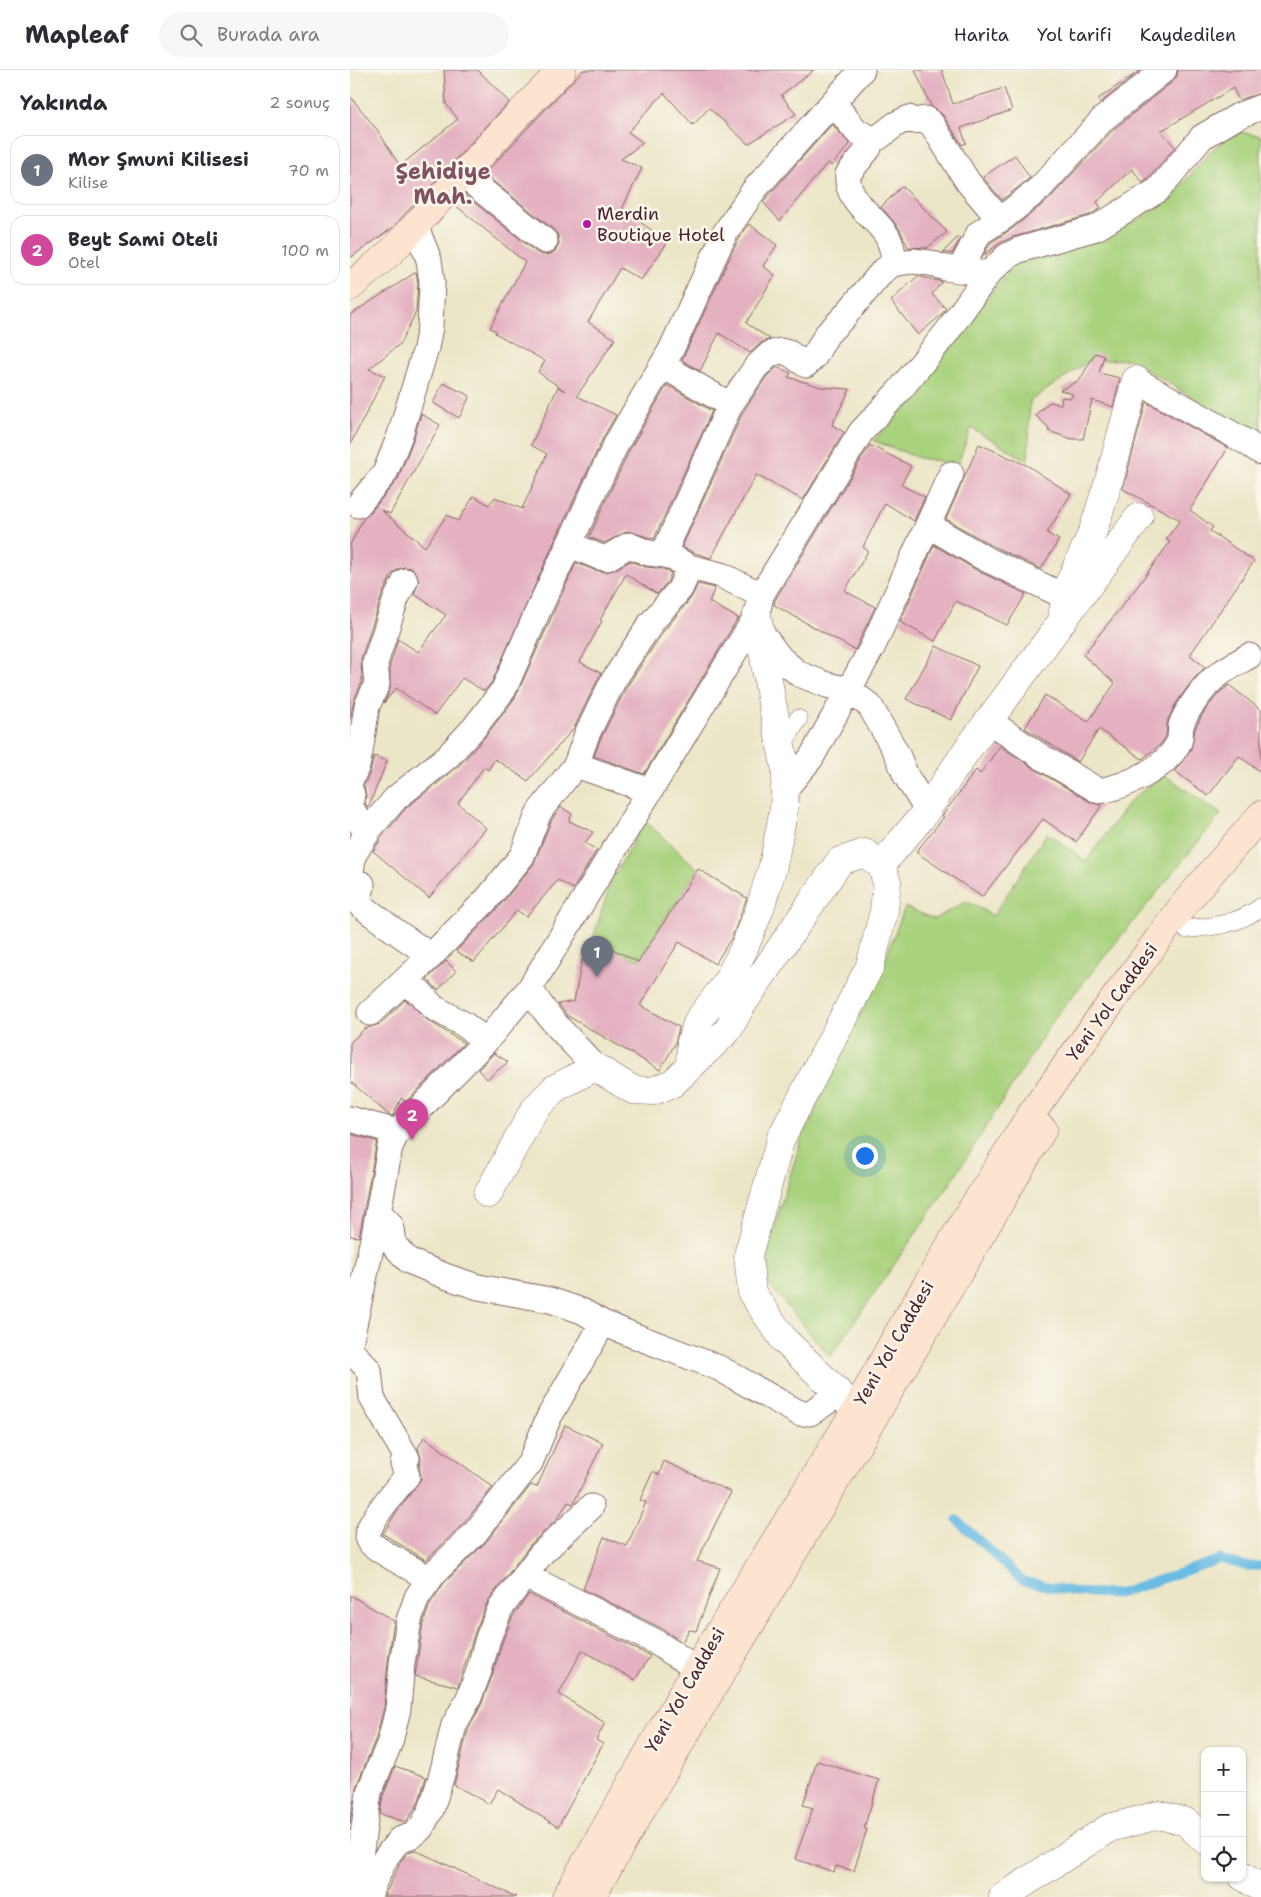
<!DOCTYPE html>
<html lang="tr">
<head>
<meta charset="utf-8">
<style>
  :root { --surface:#fff; --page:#f7f7f7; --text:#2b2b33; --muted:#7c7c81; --line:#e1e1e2; --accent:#b5179e }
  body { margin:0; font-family:"Shantell Sans",sans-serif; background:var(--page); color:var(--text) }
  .controls { position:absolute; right:15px; bottom:15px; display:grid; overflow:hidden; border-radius:10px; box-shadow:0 1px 4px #0004 }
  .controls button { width:45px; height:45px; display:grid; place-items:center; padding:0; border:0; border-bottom:1px solid var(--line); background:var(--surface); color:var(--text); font:25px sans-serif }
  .you { position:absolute; left:514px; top:1085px; width:18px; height:18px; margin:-12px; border:4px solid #fff; border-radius:50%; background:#1a73e8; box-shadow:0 0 0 8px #1a73e833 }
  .badge { display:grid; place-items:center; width:32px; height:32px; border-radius:50%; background:var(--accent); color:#fff; font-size:16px; font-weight:700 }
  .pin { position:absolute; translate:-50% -41px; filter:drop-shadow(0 1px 2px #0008) }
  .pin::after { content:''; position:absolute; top:26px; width:18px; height:15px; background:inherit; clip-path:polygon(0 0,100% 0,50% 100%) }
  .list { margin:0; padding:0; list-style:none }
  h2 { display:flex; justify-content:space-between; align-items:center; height:65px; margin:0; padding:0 20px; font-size:21px }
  h2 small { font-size:16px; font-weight:400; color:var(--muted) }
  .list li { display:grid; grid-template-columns:32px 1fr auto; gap:15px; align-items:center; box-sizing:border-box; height:70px; margin:0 10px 10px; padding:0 10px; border:1px solid var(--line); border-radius:15px }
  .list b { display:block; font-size:19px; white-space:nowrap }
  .list p { margin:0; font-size:16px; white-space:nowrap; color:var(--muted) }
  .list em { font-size:16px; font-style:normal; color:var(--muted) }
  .icon { flex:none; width:28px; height:28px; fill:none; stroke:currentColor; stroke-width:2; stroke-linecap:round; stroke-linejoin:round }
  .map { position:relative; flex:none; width:911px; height:1827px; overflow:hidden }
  header { display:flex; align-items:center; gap:30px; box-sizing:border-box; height:70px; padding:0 25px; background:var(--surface); border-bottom:1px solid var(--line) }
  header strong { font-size:24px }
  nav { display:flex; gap:28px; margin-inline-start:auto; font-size:18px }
  .search { width:350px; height:45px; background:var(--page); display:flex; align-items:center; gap:12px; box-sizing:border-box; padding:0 18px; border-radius:28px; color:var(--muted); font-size:19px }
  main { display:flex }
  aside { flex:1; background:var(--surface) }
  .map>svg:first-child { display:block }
  .green { fill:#a9d27e; stroke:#7a7854 }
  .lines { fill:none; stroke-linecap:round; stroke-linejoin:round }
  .stream { stroke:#67bbe3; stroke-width:9 }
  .building { fill:#e4b1c1 }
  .service-casing { stroke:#836562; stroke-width:19 }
  .pedestrian-casing { stroke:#836562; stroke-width:27 }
  .minor-casing { stroke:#836562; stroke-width:29 }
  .secondary-casing { stroke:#836562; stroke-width:29 }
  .service { stroke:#fff; stroke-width:18 }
  .pedestrian { stroke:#fff; stroke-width:25 }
  .minor { stroke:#fff; stroke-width:28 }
  .secondary { stroke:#fde4d1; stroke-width:28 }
  .poi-dot { fill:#b5179e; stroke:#fbf7ec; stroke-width:2 }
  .labels { text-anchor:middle; stroke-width:5; stroke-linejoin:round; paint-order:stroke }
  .poi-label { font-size:18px; fill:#4a1f2b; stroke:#fbf7ec; text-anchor:start }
  .street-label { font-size:18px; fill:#4a1f2b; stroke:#fbf7ec }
  .district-label { font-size:22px; font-weight:bold; fill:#805260; stroke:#fbf7ec }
</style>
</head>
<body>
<header>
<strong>Mapleaf</strong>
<div class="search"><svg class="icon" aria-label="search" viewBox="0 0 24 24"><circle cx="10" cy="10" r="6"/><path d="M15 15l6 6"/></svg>Burada ara</div>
<nav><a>Harita</a><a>Yol tarifi</a><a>Kaydedilen</a></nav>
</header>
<main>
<aside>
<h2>Yakında<small>2 sonuç</small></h2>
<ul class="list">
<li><span class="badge" style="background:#6b7280">1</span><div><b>Mor Şmuni Kilisesi</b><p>Kilise</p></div><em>70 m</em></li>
<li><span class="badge" style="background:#d1479c">2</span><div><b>Beyt Sami Oteli</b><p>Otel</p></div><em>100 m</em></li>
</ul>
</aside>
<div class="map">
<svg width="911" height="1827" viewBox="0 0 911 1827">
  <rect width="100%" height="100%" fill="#fbf7ec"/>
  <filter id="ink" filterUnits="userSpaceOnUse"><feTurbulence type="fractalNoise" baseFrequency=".02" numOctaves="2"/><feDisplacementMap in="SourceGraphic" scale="10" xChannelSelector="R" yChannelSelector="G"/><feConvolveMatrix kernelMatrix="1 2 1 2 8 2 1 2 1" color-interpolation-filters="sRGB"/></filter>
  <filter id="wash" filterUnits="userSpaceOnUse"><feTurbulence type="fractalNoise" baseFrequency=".0096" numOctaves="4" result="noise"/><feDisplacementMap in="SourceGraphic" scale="20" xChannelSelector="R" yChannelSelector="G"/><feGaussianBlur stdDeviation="1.12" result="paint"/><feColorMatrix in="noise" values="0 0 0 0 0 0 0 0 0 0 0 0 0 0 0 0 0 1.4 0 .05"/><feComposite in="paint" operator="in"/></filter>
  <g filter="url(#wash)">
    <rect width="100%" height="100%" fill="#ece6c8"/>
    <path class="green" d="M885,61L911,66V370L779,289L739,291L680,331L678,391L621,358L608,394L569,388L524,371L601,276L647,215L666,193L730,174L788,150L824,124L861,81Z
      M813,704L871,744L706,946L600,1114L480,1287L416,1211L413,1203L414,1189L454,1061L527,910L555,837L584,849L617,831L643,846L697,763L736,791L780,731Z
      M295,751L348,799L289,890L277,887L243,869L261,811Z"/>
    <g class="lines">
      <path class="stream" d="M607,1450L673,1511L725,1522L768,1524L870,1489L895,1496H911"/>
    </g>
    <g id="blocks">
      <path class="building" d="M94,0H128L159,32L41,159L0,188V26L28,61L50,96L108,49L96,34Z
        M233,0H464L431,25L446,44L398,74L359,38L343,55L314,23L278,62L293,73L271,89L292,98L272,139L318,172L291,210L270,198L238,252L265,269L227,326L266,345L254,366L206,468L142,612L134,621L112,608L85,645L46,618L34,633L40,619V595L48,569L68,582L96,545L64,524L69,511L67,504L62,498L54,497L48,499L42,504L32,525L11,589L12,612L4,630L0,649V475L14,448L19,444L48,409L63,370L71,344L90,355L40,444L31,440L75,477L97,445L108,451L124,426L139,435L145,427L172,439L197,384L181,375L208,317L215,321L188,302L195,291L145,263L146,261L140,258L175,192L105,135L115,125L186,182L193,185L201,184L206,180L209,173L208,165L204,160L134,104Z
        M565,0H592L603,34L654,18L662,40L611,58L616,73L612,75L593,45L581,36Z
        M791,0L750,33L748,29Z
        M828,0H911V23L889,30L883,18L811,61L825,77L798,109L793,113L782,99L747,132L751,138L740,145L663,167L650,173L633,186L640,173L663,158L699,129L763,60L823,11L827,6Z
        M482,54L500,74L481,96L478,92L430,151L413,132Z
        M665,85L680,108L652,130L633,107Z
        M552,116L597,162L577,178L558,177L549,158L531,137Z
        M399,154L427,175L413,196L425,205L396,253L420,269L411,273L400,283L369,263L350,301L332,290L388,170Z
        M608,167L610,169L602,184L593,182Z
        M66,202L68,213L66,242L50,274L19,299L35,306L0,375V245Z
        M568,206L592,212L582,224L596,239L591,245L568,265L541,231Z
        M745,283L754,286L749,303L770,308L763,337L742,330L733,369H722L698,361L699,358L685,345L700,332L711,334L712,327L721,328L723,324L710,320L730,310Z
        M427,297L441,303L438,307L471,317L500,319L482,355L494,362L453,430L406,405L361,488L345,483L332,477L393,342L417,306Z
        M93,313L120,326L109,348L83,333Z
        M317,315L362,341L304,469L278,461L254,473L239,467L280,379Z
        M796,332L878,378L840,440L863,457L860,461L904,491L840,585L855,597L842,611L825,635L817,652L816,666L812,673L792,689L749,659L728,692L675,658L695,625L738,652L765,613L733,585L787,517L820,472L816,469L830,450L773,419Z
        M629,374L678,396L721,424L697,463L709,470L691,499L641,475L596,449Z
        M520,375L561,396L551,415L575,427L564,451L535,433L513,477L518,481L495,521L525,537L505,580L424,535L425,530Z
        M584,475L628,501L676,524L657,555L606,531L585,571L550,552Z
        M280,491L296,497L313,499L321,503L318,511L307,524L276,504L250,550L252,551L230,592L251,603L224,658L178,711L145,689L138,700L134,697L108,733L136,758L79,828L23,781L33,766L56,738L108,697L135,667L165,628L226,493L244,500L255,502L264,500Z
        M348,514L365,518L359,532L388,548L294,704L244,686L250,670L276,618L313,562L341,528Z
        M586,576L628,596L601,650L556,629Z
        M879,615L911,640V702L889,686L858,726L825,701L841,679L845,659L852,645L868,624Z
        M650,676L683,698L742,733L752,735L726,772L693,749L632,827L566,782L594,747L592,746L626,700L630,704Z
        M24,686L37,691L18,738L15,733L16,726L14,716L20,702Z
        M211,737L222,744L219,751L243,762L235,773L247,780L223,819L208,810L176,847L167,840L124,892L106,881L148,838L183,795L202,749Z
        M348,799L397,828L382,867L365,894L329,872L290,935L329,957L325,974L310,1000L218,946L208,934L224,931L232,890H239L243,869L288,892Z
        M96,891L106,901L88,920L77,909Z
        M55,930L61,934L76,949L114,973L56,1032L51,1028L43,1046L39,1045L0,1011V973L14,959L30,954Z
        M144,983L158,992L137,1009L128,1000Z
        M0,1064L27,1071L9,1167L0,1166Z
        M215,1355L253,1373L223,1434L218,1432L207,1449L180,1475L138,1531L125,1562L108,1617L65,1606L73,1554L80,1534L94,1513L136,1472L181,1415L187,1417Z
        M74,1367L143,1417L114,1453L76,1490L33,1464L44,1446L71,1409L69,1396L71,1388L68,1378Z
        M314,1391L381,1422L347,1491L370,1498L346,1561L339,1560L332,1572L311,1558L233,1519L254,1467L277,1476L296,1432L290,1430L303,1401L309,1405Z
        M179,1524L300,1586L285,1610L232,1580L209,1624L255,1653L246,1670L253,1674L208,1757L148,1719L139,1734L104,1715L118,1660L131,1635L142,1606L152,1573L163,1546Z
        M0,1525L44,1551L38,1592L34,1637L26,1668L6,1717L0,1753Z
        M467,1691L529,1710L514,1758L517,1759L504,1801L486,1796L484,1802L445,1789L463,1738L453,1735Z
        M45,1696L76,1707L68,1734L56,1752L30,1744L33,1726Z
        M65,1780L166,1827H34L51,1791L58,1782Z"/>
    </g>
  </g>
  <g filter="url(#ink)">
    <use href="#blocks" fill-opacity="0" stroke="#836562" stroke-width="1"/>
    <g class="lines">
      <defs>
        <path id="service" d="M430,673L438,666L448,649
          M836,859C863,857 889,854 911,837"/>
        <path id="pedestrian" d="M483,32L506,61L520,68L529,67L546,54L559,48L564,51L575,49L581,53L618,112L650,150
          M520,68L519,78L498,104C495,131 525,146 537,166C542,174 543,184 545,193
          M113,105L195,171
          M610,200L629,163L654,147L690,118L753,49L814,0
          M312,295L380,335
          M786,310L896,372L911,382
          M8,435L35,403L50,365L76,278L80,257L82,212L79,190L66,157
          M578,455L634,488L716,527
          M219,474L249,487L257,488L279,475L298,483L317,485L340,497L371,505L411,525
          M313,485L380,335L406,297L420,284L430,281L439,283L456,295L464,287L477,264L493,248L532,202L542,194L563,191L580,193L595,198L638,204
          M410,561L430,588L449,604L477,615L499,620L520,636L547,684L556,706L577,740
          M639,651L690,686L749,721C777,716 816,699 829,672C831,667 830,661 831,656C834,644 845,630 853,620C865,604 882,596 899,586
          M226,695L300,721
          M0,711L7,696L10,682L17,636L27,614L25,593L46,529L55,511
          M435,719L461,688L522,578L601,404
          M0,721L2,724L0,736L17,764
          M0,810L12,814C13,821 6,826 8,833L38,856L81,886
          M0,812L3,786L21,757L46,728L97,687L124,658L154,619L187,543L267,372L321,280L375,163L404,120L512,0
          M52,913L70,922L83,937L115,955L136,971
          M180,918C196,948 223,972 245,997
          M20,943L81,886L138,828L172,786L189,742L226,695L237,664L263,611L301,553L330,519L340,497
          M0,1049L47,1062
          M28,1143C41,1153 44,1156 43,1174L59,1191L95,1206L128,1217L200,1230L232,1241L253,1253L280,1264L369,1298L449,1343H460L489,1324
          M0,1273L25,1160L40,1077L47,1062L136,971L180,918L407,545L411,525L511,362L549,321L597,262L638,204L657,186L669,180L746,158L808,120L852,67L888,46L911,37
          M0,1280L19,1300L22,1328L57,1388L53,1393L57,1406C48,1417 12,1458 18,1470C21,1478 69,1502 80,1509
          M174,1505L304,1571L335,1591
          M2,1827L10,1787L19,1722L40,1672L48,1639L52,1593L59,1550L67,1527L83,1504L125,1463L180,1393L199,1347L253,1253
          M19,1827L23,1814L36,1787L49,1770L63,1765L71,1758L81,1740L92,1704L104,1655L118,1630L129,1601L138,1568L150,1539L191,1484L241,1437"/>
        <path id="minor" d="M713,542L718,516L743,461L760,407L786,310
          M531,795L571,748L617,680L789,447
          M340,997L341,971L348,951L375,915L392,883L409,841L423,796L434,738L436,700L421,628L407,545
          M138,1124L184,1040L204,1019L245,997L283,1020L303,1021L323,1013L378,960L391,936L490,791L515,783L531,795L537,812L534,841L520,896L431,1068L398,1185L402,1223L434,1270L506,1340
          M892,1806L911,1818
          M653,1827L759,1758L809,1745L836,1752L855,1770"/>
        <path id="secondary" d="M0,217L42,181L160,53L212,0
          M216,1827L345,1601L506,1340L546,1267L615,1150L680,1046L744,956L835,833L911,745
          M241,1827L351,1637L528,1340L693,1059"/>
      </defs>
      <use href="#service" class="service-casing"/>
      <use href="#pedestrian" class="pedestrian-casing"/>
      <use href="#minor" class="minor-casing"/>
      <use href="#secondary" class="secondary-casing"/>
      <use href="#service" class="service"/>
      <use href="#pedestrian" class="pedestrian"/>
      <use href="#minor" class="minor"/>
      <use href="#secondary" class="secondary"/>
    </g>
  </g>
  <circle class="poi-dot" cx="237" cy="154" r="5"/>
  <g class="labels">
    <g class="poi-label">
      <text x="247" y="150">Merdin<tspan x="247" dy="21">Boutique Hotel</tspan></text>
    </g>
    <g class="street-label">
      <text transform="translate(762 932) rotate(-54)" y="6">Yeni Yol Caddesi</text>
      <text transform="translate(544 1273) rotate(-60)" y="6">Yeni Yol Caddesi</text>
      <text transform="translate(335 1620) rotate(-60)" y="6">Yeni Yol Caddesi</text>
    </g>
    <g class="district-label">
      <text x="93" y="109">Şehidiye<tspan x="93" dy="25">Mah.</tspan></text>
    </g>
  </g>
</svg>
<div class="controls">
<button>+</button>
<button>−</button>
<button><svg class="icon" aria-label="locate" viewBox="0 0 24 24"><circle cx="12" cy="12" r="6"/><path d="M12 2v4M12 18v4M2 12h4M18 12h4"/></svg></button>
</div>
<div class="you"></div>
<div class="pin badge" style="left:247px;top:907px;background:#6b7280">1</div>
<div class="pin badge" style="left:62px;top:1070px;background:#d1479c">2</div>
</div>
</main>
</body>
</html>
